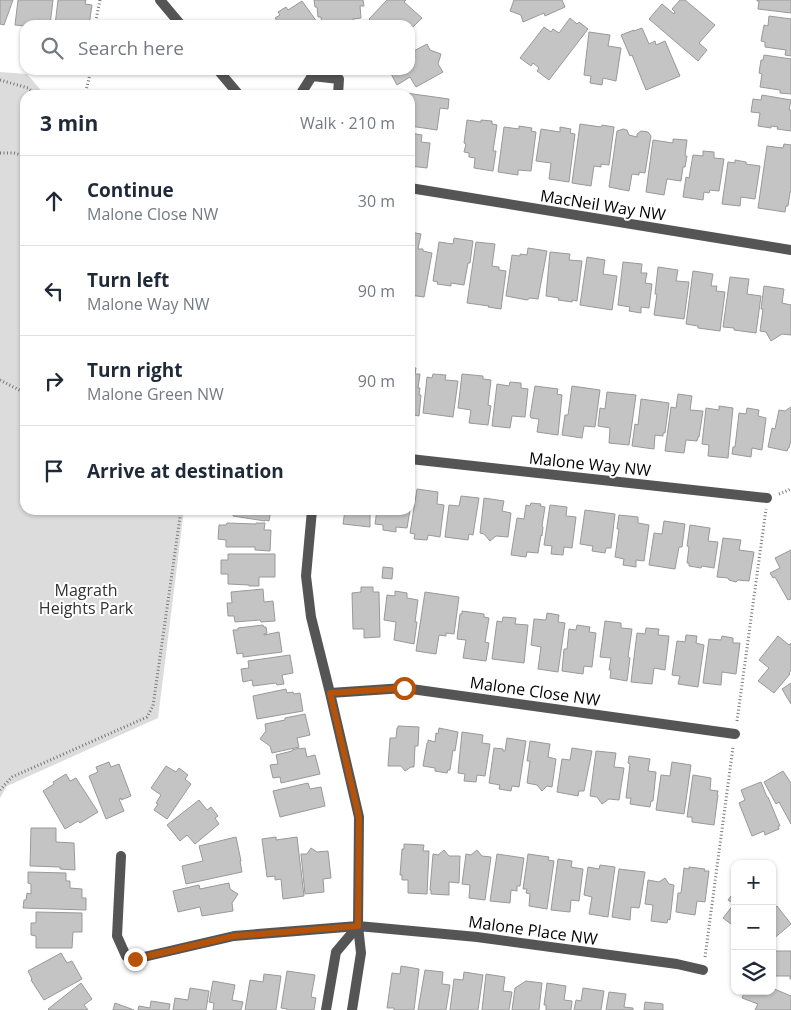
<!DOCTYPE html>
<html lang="en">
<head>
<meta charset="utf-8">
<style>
  :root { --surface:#fff; --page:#f2f2f3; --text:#1f2937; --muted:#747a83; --line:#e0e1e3 }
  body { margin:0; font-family:"Open Sans",sans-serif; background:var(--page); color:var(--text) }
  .controls { position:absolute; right:15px; bottom:15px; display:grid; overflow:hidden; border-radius:10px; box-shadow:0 1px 4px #0004 }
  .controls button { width:45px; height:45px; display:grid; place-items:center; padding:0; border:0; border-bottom:1px solid var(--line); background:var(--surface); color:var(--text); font:25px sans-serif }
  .stop { position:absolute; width:15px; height:15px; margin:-11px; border:4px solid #b45309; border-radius:50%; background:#fff }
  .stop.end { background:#b45309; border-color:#fff; box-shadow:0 1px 5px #0008 }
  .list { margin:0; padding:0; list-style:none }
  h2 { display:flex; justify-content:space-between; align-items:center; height:65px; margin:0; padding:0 20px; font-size:21px }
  h2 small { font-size:16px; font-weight:400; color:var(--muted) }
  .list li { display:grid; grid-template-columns:32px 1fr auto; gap:15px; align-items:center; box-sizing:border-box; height:90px; padding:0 20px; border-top:1px solid var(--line) }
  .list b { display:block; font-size:19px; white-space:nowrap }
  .list p { margin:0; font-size:16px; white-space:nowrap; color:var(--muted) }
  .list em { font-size:16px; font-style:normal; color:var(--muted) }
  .icon { flex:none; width:28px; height:28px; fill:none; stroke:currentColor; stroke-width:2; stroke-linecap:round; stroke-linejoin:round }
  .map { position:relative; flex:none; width:791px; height:1010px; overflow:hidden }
  .search { position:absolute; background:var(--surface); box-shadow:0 1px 4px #0004; left:20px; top:20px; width:395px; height:55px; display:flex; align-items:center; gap:12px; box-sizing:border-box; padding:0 18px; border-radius:15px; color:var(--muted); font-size:19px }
  .panel { position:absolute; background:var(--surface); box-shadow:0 1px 4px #0004; left:20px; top:90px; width:395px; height:425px; border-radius:15px }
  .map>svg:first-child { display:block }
  .green { fill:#dcdcdc }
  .building { fill:#c4c4c4; stroke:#999 }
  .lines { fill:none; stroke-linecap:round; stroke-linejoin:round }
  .path { stroke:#777; stroke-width:3; stroke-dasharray:1 2.5; stroke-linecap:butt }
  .minor { stroke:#555; stroke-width:10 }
  .route { stroke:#b45309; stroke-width:6 }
  .labels { text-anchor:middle; stroke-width:4; stroke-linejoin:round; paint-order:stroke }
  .street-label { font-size:16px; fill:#000; stroke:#fff }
  .park-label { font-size:16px; fill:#333; stroke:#fff }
</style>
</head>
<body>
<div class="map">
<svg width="791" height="1010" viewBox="0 0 791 1010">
  <rect width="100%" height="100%" fill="#fff"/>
  <path class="green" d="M0,72L27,74L45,95H25V510H184L158,718L7,786L0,798Z"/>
  <path class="building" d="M0,0H13L4,25L0,24Z
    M18,0H53L50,25L25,26L15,25Z
    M58,0H86L85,4L92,5L89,25H55Z
    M314,0H363L364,6H360L361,18L353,19L354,22H345L346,25H322L321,17H318L317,7H315Z
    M387,0H406L404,2L422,18L410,30V25H375L369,19Z
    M514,0H562L565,7L545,16L544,13L523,22L521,15L510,11Z
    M680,0H685L715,25L699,43L707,50L698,61L649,19L662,4L674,14L675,12L672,9Z
    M757,0H791V13L758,9L759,1H757Z
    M302,1L317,22L313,25H280L275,18L280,15L278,12L286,7L288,10Z
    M769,16L791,19V56L785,55L786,50L765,47V42L761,41L764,25L768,26Z
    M570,18L577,24L579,22L588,29L549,80L537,71L539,68L533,63L531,66L520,58L544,27L551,32L553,29L559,33Z
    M642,28L649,44L655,41L656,45L665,41L680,76L646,90L632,55L630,56L621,35L634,30V31Z
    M589,32L610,35L608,46L621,48L616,81L603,78L602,85L590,83L591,76L584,75Z
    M427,44L430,50L441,54L438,64L443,72L416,87L410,77L397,85L389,70H410V53Z
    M764,55L791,59V94L780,93V90L760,87L762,74L759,73L761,60H763Z
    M406,93L449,99L448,109L440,108L437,130L410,126V95H406Z
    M762,95L791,100L789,110H791V131L777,129L778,127L771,126V128L758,126L760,113L751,112L753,99L761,100Z
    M467,120L481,122V120L492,121V124L497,125L493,151H496L493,171L474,168L475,158L469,157V153L464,152L466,144L464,143Z
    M580,124L601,127L602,125L614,127L609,165L601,164V167L594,166L591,186L572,183Z
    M519,126L532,128L531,131L536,132L531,171L518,170V175L498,172L504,127L519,129Z
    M560,127L571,129L570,133L575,134L569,182L549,179L551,163L536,161L541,129L560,132Z
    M623,129L627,130L629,135L637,137V134L641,131L648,132L651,136L645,173L639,172V175L632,174L629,191L609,187L617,131Z
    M410,133L422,135L421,142L430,143L427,168L410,166Z
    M673,139L687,140L685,156H687L685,167H683L681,181L667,179L664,195L646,192L653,140L673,143Z
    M784,144L791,145V192H790L788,206H786L785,212L758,208L767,146L783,148Z
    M703,151L714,152V158L724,159L719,191L710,190L709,193L704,192L703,200L683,197L686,177L689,178L693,155L703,156Z
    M735,160L746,162V164L760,166L755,199L741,197L740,206L722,204L728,162L735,163Z
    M410,232L421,234L418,249H423V251L432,253L424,297L410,295L411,286H410Z
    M454,238L473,241L470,263H468L464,285L451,283V286L437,284L438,282L433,281L439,242L453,244Z
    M476,242L495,244L492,266L499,267V270L506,271L501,309L488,307L489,306L467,303Z
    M528,248L547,251L538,299L530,298L527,300L506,296L512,255L520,256V254L527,255Z
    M550,252L570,254L569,260L582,261L577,301L572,300V302L558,300L559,298L546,296Z
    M587,257L605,260L603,274L617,276L612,310L580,305Z
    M623,262L642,264L641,273H647L645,283L652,284L649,308L641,307V313L629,311L630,307L618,305Z
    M658,267L678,270L676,281L689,282L684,319L654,315L657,294H655Z
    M693,271L713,274L711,286H717L716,291L725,292L720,331L698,328V326L686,324Z
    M730,277L749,279L747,294L761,296L756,333L734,330V328L723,327Z
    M764,286L784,289L782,303L791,305V335L782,334L771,341L766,332L760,331L763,309H761Z
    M410,367L416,368L415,374H420L418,388H420L419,395H421L419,416L410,414Z
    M433,374L446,375L445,380L458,381L453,417L423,413L427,377L432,378Z
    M462,374L483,376V379L491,380L488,405L491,406L488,425L469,423L471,410L458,408Z
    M510,382L521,383V388L528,389L525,417L512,416L510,428L492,426L497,384L509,386Z
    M535,386L558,389L557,394L562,395L558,435L537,432L539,419L531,418L530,416Z
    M572,386L600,390L595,427L584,426L582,438L562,435L565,415H568Z
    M607,392L636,395L629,445L609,443L610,428L598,426L600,408L605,409Z
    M678,394L692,396L690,410L703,411L699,437H698L697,441L686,440L684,453L665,451L671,407L676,408Z
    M641,399L669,403L665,433H663V436L655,435L654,449L632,446L635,424L638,425Z
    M719,406L733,408L728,458L708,456L709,445L702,444L706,408L719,410Z
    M791,407V440L789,448H788L787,451L768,447L772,428L775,429L779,410L785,411Z
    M747,408L759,410L758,416L766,418L762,450L752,448L751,457L732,454L733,447H735L739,413L746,414Z
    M417,489L438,492L437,504L444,505L440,537L428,535L427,540L414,539L415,534L410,533Z
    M461,496L479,498L473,535L469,534L468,540L445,537L449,505L459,506Z
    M484,498L504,501L502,511L511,513L508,537L496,536L490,541L484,534L480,533Z
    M531,503L541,504L540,506L545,507L542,526L543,527L542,536L541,535L538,553L527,552L526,557L511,555L517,518L524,519L526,505L530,506Z
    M550,505L567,507L566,516L576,517L572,548L564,547L563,555L551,554L552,546L544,545Z
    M234,510H271L269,521L265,520V521L233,516Z
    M345,510H370V527L343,524Z
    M377,510H410L407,528L396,527V532L383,530V525L375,524Z
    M585,510L615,514L611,548H606L605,553L592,551L593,546L580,544Z
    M619,515L638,517V523L649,525L644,561L636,560V567L623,565L624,559L615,557L619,529H617Z
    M664,521L685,524L682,547H679L675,569L649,565L654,533L662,534Z
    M227,523L256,524V523H265L264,530H271L270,551L255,550V547H226V540L218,539L219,525H226Z
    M690,525L710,528L708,541L718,542L714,568L702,566L701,568L689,566V563H687L689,547L687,546Z
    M723,538L741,540L739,550L754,552L749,581L738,580L736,582L729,580L728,578L717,577Z
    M791,550V599L788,600L775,577L773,578L770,573L780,568L775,558Z
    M228,554H275V577H259V586H249V585L228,584V574H221V560H228Z
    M383,567L393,568L392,579L382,578Z
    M361,587H373V592H379L380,637L364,638V629H353L352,593L361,592Z
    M263,589L264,602L273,601L275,621L261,622L260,620L235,622L234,616H228L227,603H232L231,592Z
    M395,591L407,593V598L418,600L415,622H417L414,644L394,640L396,622L384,620L387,595L395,596Z
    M425,592L459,597L454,634L446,633V636L439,635L436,654L416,651Z
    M462,611L484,614V617L489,618L485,642L489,643L486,661L463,658L466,640L457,639L460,614H462Z
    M547,613L559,615L558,622L565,623L558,672L538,669L541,647L531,645L534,619L546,620Z
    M503,617L516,618L515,624L528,625L524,663L492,659L497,621L502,622Z
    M605,621L621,623V628L632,629L628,657L630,658L627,681L610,678L611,670H609L611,658L600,657Z
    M263,625L264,627H266L267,633L264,634V635L279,632L282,652L243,657V653L237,654L233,630H238V628Z
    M577,625L590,627L589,632L596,633L592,667L584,666L583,674L562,671L564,649H567L569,629L576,630Z
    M646,628L659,629L658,635L669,636L665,670L654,668L652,684L631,682L637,633L645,634Z
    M686,635L697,636L696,643L704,645L698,687L678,684L680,676L672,675L677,641L685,642Z
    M722,636L733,638V643H740L736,674L722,672L721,685L703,683L709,639L721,640Z
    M778,636L789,645L791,643V670L789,673L790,674L774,693L758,681L769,668L759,660Z
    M290,655L293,673L282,675L284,684L277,685L276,683L253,686L252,680L243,682L241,669L249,668L248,661Z
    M791,683V704L782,689Z
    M286,689L287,693L293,692L294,694L300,693L303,711L257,719L253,696Z
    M305,714L310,735L297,738L299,747L272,753L270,746L260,739L266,731L265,724L285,720V718Z
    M398,726L419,727L418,746H415L414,767H411L405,771L401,766H388L390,738H396L397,728H398Z
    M439,728L458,732L455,751L453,750L450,770H448L447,773L435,771V768L423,766L427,743H428V740L435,742L436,733L438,734Z
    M462,732L483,735L482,743L490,744L485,776L477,775L476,782L464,781L465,774L458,773Z
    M507,738L526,741L519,787L512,786L511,791L499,789L500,785L489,783L494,748L503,749V751H505Z
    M530,741L550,744L548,757L556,759L552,787L547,786L542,791L537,785L527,783L530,761H527Z
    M299,748V749L305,748L307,757L315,755L320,774L281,783L280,777L273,778L270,765L278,764L276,755L292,751V750Z
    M572,748L592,751L584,791H579L578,796L557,792L562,759L570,760Z
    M596,751L616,753L614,767L624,768L619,800L609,799L602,804L597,797L590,796Z
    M629,756L650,759L648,771L656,772L653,801H651L650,807L630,804L631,798H626L630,764L628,763Z
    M109,762L111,767L119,764L131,796L121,800V798L119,799L124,811L106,819L89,776L98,772L96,767Z
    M672,762L691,765L684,814L656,810L661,775L670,776Z
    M166,766L176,772L179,768L188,775L185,779L191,784L167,819L154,810L158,804L156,803L161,795L151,788Z
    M783,771L791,783V824L779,802L776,804L764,782Z
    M66,774L70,781L76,778L98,812L80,823L78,821L65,829L43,791L54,784L53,782Z
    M693,775L711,778L710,790L718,791L717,795H718L714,825L692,822V817H687Z
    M761,782L767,797H768L780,826H778L779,829L765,835L764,831L752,836L739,803L745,800L741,790Z
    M308,783L310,789L321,787L325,806L280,817L273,791Z
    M199,800L207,810L211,807L218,816L215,818L219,824L195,844L187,835L180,841L167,825Z
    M31,828H56V842L74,843L75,870L60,869V867L30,866Z
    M236,837L241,861H240L242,872L186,884L182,866L203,861L199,846Z
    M276,837V840L297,837L304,896L283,899L281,879L275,880V876L267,877L262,839Z
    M404,844L424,845L423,851H429L427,894L408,893V880H402V875H400L402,849H404Z
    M311,848L317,852L328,851L331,878L323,879L324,892L305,894L301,854H307Z
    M444,850L449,856H460L459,883L449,882V895L431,894V890H430L433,854L438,855Z
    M477,850L482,856L491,857L485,900L469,898L470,885L462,884L466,854L471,855Z
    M497,854L524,858L520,886H517V891L511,890L510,903L490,901Z
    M528,854L549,857L548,860L554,861L547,909L529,906L530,894L526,893L527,889H523Z
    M558,859L572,861L571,867L583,869L579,901L571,900L570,912L551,910Z
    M600,865L615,867L608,917L589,914L592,897L584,895L588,867L599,869Z
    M689,867L705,869L704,871H709L705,902L697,901L695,915L676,912L678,893H681L684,868L689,869Z
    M619,869L645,872L640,904L639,908L631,907L630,920L612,917Z
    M28,872L66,873V881H70V888L82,889V898H86V910L23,908L24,900H26L27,893L31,894V884L28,883Z
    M665,878L669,884L674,885L670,920L668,919L667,923L651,921L653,905L645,904L648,880L659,882Z
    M229,883L230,889L238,894L232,903L233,911L202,916L200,907L178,912L173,891L199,885L200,889Z
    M735,891V927L723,918L734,904L728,900Z
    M777,906L791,924L772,940V908L773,909Z
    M36,912L82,913V932H73L72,948H36V936L31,935V923H36Z
    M772,951H791V979H790V976H772Z
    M61,953L67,963L72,961L82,979L44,1000L31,980L32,979L28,971Z
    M401,966L419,969L414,1010H394V1008H387L392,973L400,974Z
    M425,970L443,972L442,984L450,985L446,1010H418Z
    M287,971L315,975L311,997L316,998L314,1010H287V1009L281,1008Z
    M464,972L483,975L478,1010H450L454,979L463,980Z
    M264,974L281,976L276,1010H245L250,980L263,982Z
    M486,974L505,977L503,991L512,992L509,1010H482Z
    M213,981L235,985L232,1000L243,1002L241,1010H213L214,1003L209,1002Z
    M526,981L542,983L539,1010H512L515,988Z
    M81,983L92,999L84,1005L88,1010H49L48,1009Z
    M547,983L566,986L564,1000L572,1001L571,1010H546V1005H544Z
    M190,988L209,991L206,1010H173L175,998L188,1000Z
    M583,988L604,991L601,1010H574L576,1000L581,1001Z
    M772,988L791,996V1010H755L758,1004L742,998L745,991H772Z
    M609,992L626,994L624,1007L633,1008V1010H606Z
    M151,1001L170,1004L169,1010H138L139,1006L150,1008Z
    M645,1002L663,1004V1010H644Z
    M115,1003L134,1010H113Z"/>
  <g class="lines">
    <path class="path" d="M95,25L100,0
      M0,80L28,88L36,95
      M85,95L91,70
      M0,153H14L25,156
      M0,380L25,393
      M779,494L791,489
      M737,721L766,509
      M0,790L12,777L147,717L153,706L181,510
      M705,957L733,747"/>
    <path class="minor" d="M160,0L181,25
      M218,70L239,95
      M300,95L312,76L339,79L338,95
      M410,188L791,250
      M410,459L767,498
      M312,510L306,576L311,617L330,693L359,817L358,926L361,953L352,1010
      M330,693L404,688L735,734
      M121,856L117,936L126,956L135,959L234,936L358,926L477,937L677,964L703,970
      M326,1010L336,952L358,926"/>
  </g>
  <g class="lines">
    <path class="route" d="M135,959L234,936L358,926L359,817L330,693L404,688"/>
  </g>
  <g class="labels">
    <g class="street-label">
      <text transform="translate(603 205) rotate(9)" y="6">MacNeil Way NW</text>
      <text transform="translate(590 464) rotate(6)" y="6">Malone Way NW</text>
      <text transform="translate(535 691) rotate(8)" y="6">Malone Close NW</text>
      <text transform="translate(533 930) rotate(8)" y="6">Malone Place NW</text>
    </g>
    <g class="park-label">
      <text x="86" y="596">Magrath<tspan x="86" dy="18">Heights Park</tspan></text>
    </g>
  </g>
</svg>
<div class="controls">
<button>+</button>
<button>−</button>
<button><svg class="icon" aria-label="layers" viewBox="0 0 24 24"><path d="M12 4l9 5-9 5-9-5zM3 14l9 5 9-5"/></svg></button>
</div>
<div class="stop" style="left:404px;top:688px"></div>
<div class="stop end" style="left:135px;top:959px"></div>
<div class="search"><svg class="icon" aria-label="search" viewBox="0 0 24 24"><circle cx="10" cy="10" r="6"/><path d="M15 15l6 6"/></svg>Search here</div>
<section class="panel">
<h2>3 min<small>Walk · 210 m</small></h2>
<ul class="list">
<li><svg class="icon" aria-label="ahead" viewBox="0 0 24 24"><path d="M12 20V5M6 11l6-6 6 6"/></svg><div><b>Continue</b><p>Malone Close NW</p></div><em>30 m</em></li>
<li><svg class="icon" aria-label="left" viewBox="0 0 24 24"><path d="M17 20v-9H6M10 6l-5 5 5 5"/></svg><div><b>Turn left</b><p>Malone Way NW</p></div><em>90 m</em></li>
<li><svg class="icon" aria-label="right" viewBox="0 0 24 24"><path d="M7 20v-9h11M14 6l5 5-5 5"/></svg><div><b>Turn right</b><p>Malone Green NW</p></div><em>90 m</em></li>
<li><svg class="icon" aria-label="arrive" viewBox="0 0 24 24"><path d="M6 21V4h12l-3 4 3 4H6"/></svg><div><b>Arrive at destination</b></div></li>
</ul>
</section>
</div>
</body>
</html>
